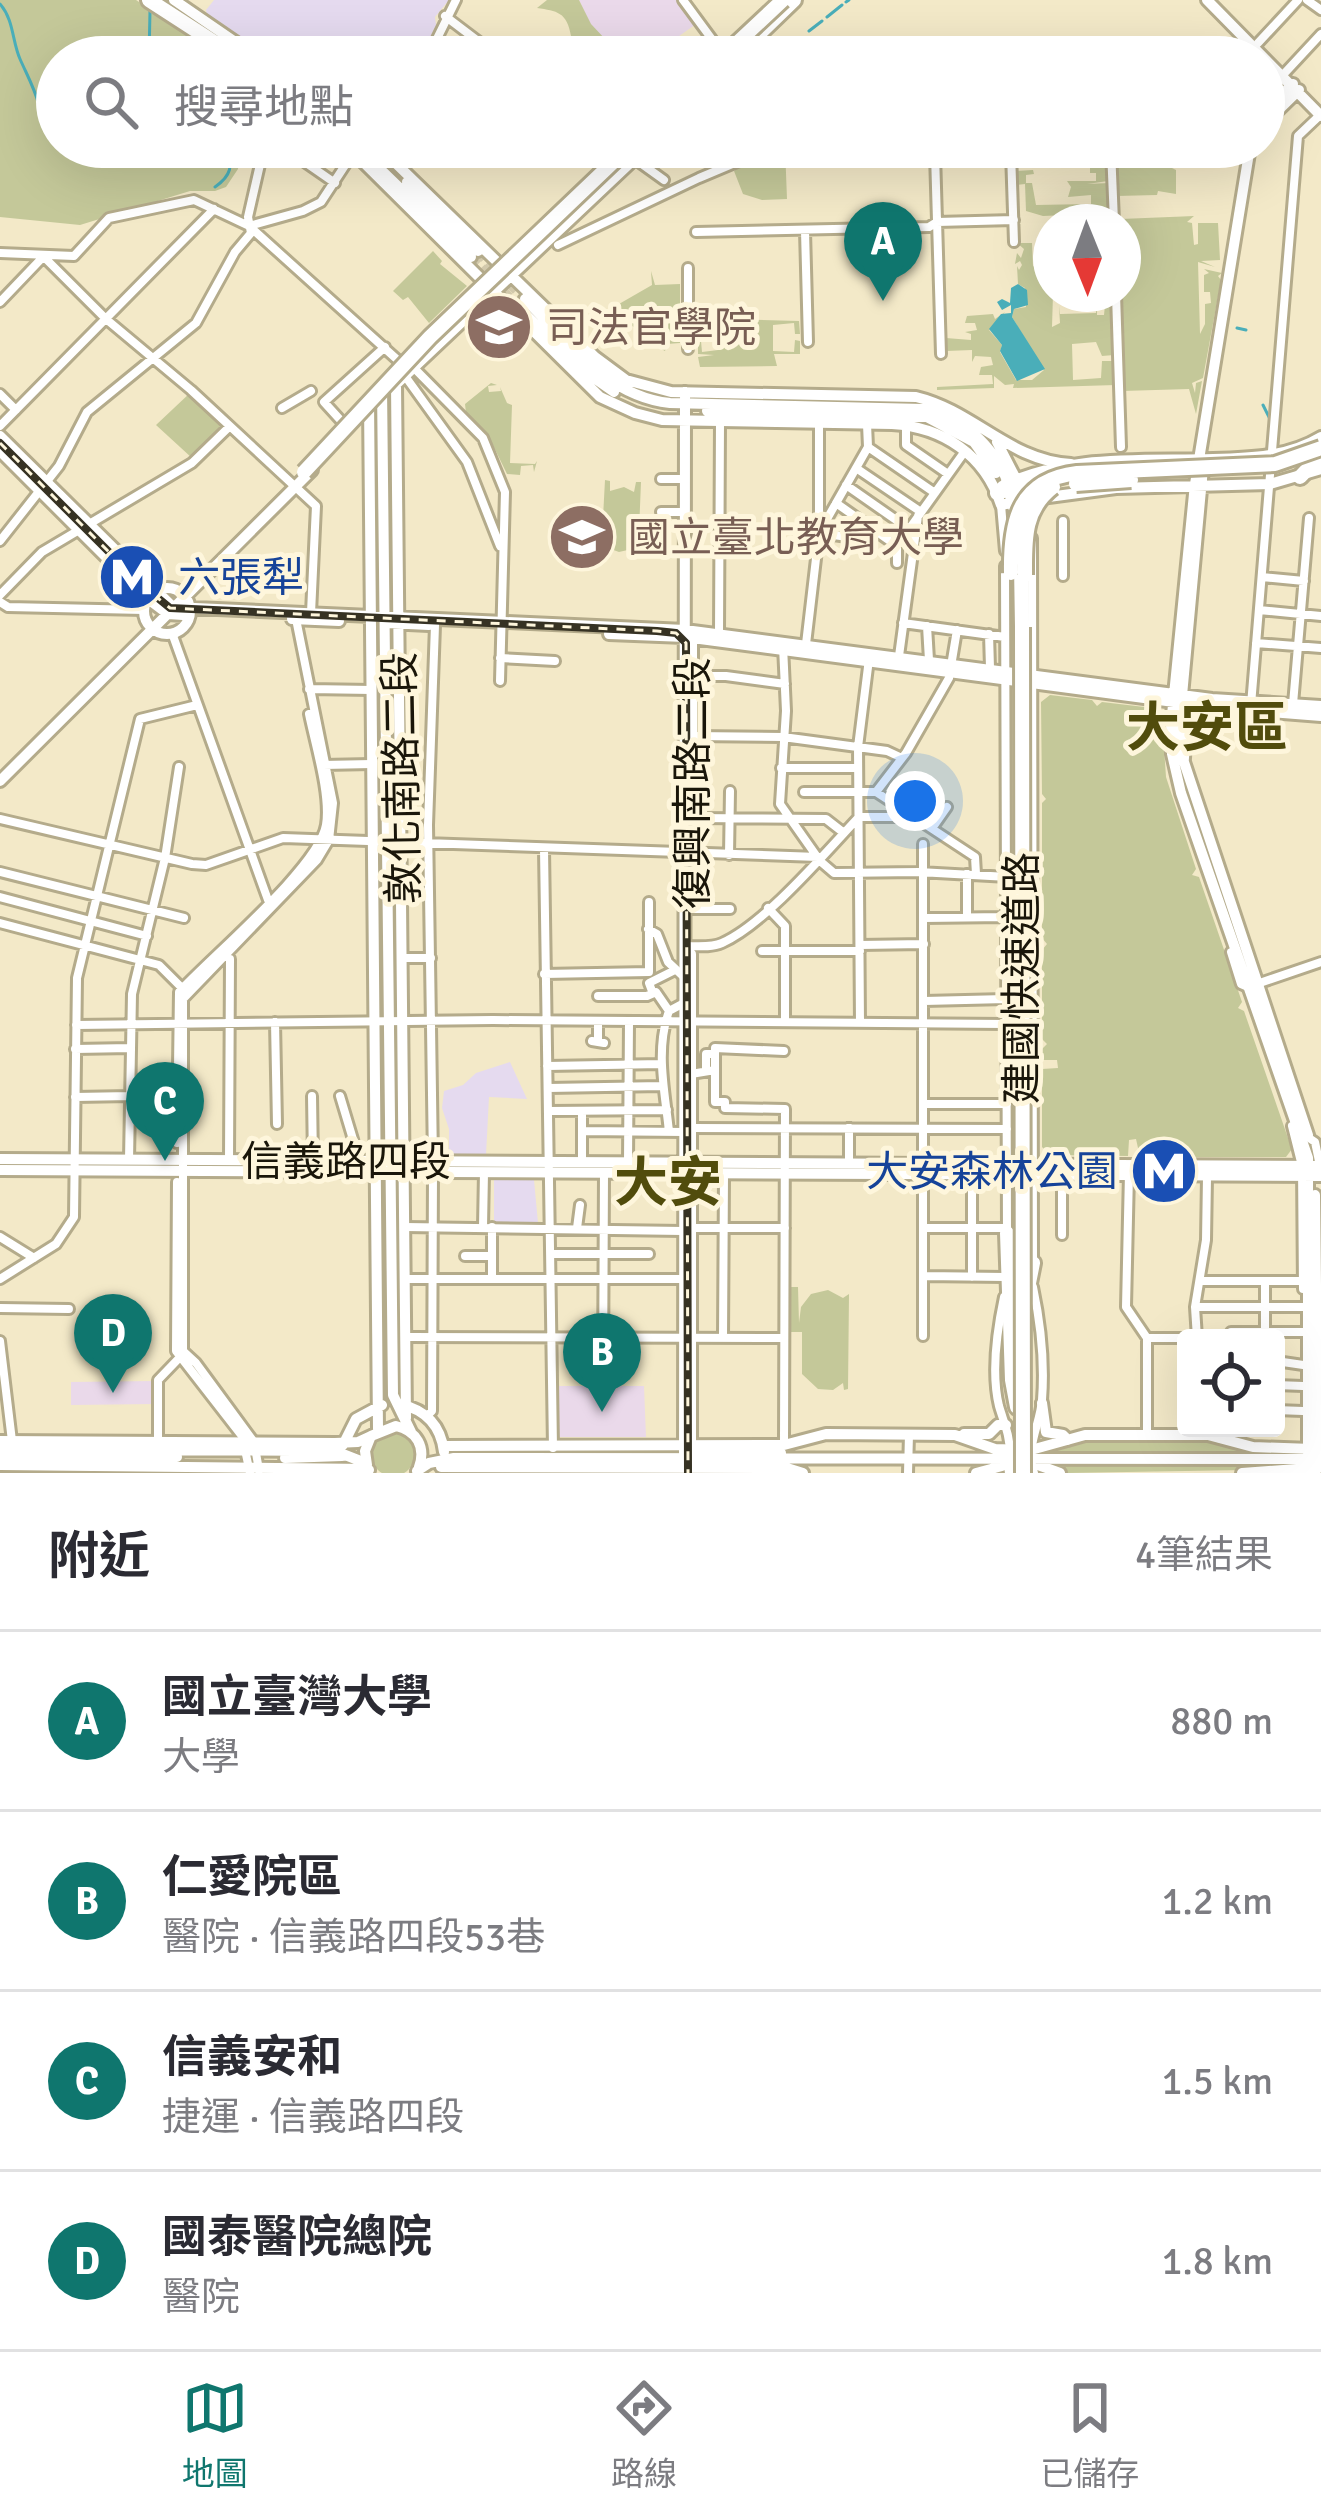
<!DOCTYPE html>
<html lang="zh-TW">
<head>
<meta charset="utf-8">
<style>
  :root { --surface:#fff; --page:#f2f2f3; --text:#2b2b33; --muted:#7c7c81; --line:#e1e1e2; --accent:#0f766e }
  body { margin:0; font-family:Signika,"Noto Sans TC",sans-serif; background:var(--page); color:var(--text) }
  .controls { position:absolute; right:36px; bottom:36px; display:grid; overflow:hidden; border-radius:12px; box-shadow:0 12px 48px #0002 }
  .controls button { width:108px; height:108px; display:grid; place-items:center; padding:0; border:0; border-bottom:3px solid var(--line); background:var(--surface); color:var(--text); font:60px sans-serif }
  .compass { position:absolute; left:1033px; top:204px; width:108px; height:108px; border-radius:50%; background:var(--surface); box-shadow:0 12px 48px #0002; rotate:179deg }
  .you { position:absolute; left:915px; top:801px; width:42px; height:42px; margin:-30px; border:9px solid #fff; border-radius:50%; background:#1a73e8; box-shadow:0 0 0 18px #1a73e833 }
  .badge { display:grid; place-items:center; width:78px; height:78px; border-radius:50%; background:var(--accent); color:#fff; font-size:39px; font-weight:700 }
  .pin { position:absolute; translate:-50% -99px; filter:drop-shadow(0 3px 6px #0008) }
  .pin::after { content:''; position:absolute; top:63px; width:42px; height:36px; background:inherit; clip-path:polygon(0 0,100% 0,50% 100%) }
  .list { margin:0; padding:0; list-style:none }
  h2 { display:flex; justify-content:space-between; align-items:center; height:156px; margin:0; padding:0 48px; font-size:51px }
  h2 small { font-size:39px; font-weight:400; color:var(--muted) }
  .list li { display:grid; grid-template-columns:78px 1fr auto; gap:36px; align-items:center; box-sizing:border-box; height:180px; padding:0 48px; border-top:3px solid var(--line) }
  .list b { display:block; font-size:45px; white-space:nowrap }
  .list p { margin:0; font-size:39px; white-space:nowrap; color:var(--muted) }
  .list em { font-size:39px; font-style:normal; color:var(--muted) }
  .icon { flex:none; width:66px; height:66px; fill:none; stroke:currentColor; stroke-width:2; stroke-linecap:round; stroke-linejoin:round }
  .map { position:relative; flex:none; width:1321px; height:1473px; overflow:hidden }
  .search { position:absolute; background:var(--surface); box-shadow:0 12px 48px #0002; left:36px; right:36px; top:36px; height:132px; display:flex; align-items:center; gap:30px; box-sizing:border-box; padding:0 42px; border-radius:66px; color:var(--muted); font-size:45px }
  .sheet { height:876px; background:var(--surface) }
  nav { display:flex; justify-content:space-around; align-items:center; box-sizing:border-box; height:168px; border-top:3px solid var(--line); background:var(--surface); font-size:33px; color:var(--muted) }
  nav a { display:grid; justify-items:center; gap:6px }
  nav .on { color:var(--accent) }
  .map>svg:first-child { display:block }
  .industrial { fill:#e5daef }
  .medical { fill:#ead9ea }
  .green { fill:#c4c899 }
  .water { fill:#4aaeb9 }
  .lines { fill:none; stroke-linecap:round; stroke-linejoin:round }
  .stream { stroke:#4aaeb9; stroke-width:3 }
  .major-tunnel { stroke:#d2c9ac; stroke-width:10; stroke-dasharray:10 5; stroke-linecap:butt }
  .minor-casing { stroke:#b4ab8b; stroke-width:14 }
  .major-casing { stroke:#b4ab8b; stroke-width:16 }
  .highway-casing { stroke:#b4ab8b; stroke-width:20 }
  .minor { stroke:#fff; stroke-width:8 }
  .major { stroke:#fff; stroke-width:10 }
  .highway { stroke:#fff; stroke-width:14 }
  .rail-casing { stroke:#363223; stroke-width:8 }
  .rail { stroke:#fef6dc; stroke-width:3; stroke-dasharray:9; stroke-linecap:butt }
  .highway-bridge-casing { stroke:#b4ab8b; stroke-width:20; stroke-linecap:butt }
  .highway-bridge { stroke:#fff; stroke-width:14 }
  .labels { text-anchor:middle; stroke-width:10; stroke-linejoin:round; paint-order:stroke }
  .education-label { font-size:42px; fill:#785e54; stroke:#fef6dc; text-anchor:start }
  .transit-label { font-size:42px; fill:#164399; stroke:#fef6dc; text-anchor:start }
  .street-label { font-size:42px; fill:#1a160a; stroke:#fef6dc }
  .district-label { font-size:54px; font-weight:bold; fill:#514c0c; stroke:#fef6dc }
</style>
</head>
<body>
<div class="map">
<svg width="1321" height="1473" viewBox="0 0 1321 1473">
  <rect width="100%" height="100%" fill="#f3e9c8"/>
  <path class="industrial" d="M214,0H449L435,17L436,25L421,57H265L207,16L206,10Z
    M510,1062L527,1099L489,1097L486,1155H449V1129L442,1108L444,1091L463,1085L476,1073Z
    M494,1180H534L538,1223L494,1225Z"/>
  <path class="medical" d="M579,0H679L696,24L675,39L689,57H620L590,24Z
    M154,1381L155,1404L71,1405V1382Z
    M559,1386H644L646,1437H558Z"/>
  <path class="green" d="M0,0H136L222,57H57V147H240L238,169L226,187L215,191H190L80,225L0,217Z
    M547,0H579L591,24L622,57L604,51L602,40L579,42L586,51H580L581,57L576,52L542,57L551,45L565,42L571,36C567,12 557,11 537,8Z
    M785,147L787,199L762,200L743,194L734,171L751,158Z
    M1148,161H1168L1176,165L1172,168L1176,170V194L1158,191L1157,195L1116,196L1118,181L1115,166L1121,162Z
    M1090,168H1109L1108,181L1087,184L1109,183L1110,213L1043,216L1026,211L1025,184L1015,185V171L1033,170L1034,174L1026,175V183H1032L1036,205L1091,204V195L1068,197L1071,187L1067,181H1096V173H1090Z
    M1194,216L1187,222L1192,223L1194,245L1198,244V223H1218L1220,260L1201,261L1215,267L1198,262L1200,334L1205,324V304L1211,303L1210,292H1204V275L1209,273L1204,269L1222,273L1218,276L1221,280L1203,378L1192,383L1195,393L1196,383L1202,381L1196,414L1189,389L1122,391L1119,294H1123L1121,219Z
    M1017,243H1032L1033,266L1047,274L1053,294L1052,327L1060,323L1059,306L1060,314L1096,313L1097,303V315H1104L1105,305L1113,303L1114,355L1102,356L1096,342L1072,344L1073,380L1101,378L1102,361H1114L1116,385L1013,388L1014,384L1005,385L994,376V388L937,390V387L993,384L992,375H979L981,367L993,365L991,357L975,356L972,362V350L946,351V338L971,340V334L965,332L977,330L975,323H965L967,316L993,314L995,319L1005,312L989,330L1002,345L1000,352L1016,380H1032L1044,370L1012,317L1014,309L1026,307L1025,288L1018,284L1017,266L1019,270L1022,265L1020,261L1015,264L1017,253L1021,258L1024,249Z
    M433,251L442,261L440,264L467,286L429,323L408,297L403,300L393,291Z
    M651,271L655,285L680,284V343L667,344L665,351L645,340L637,328L621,322L626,319L619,304L652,285Z
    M697,318L799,321L800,334H795L794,323L773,325V351L794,352L795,340L800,341V354H774L777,366L700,367L698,357L714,355L698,354V341H701L702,352L718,350L719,328L715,323H702L701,334H698V321L720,320Z
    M491,383L497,385L488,386L489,392L501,391L500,387L507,403L512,405L510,463L535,464L537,461L534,472L533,465L521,466L520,475L507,474L488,435L466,413L465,404Z
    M191,392L227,425L192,458L156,425Z
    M605,480L610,481V491L624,487L634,492L636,482H641L638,556H633L632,549L619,552L608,548L607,553L575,550L576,516L603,518Z
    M1050,695L1092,700L1097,706L1102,702L1153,708L1162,718L1166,777L1196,869L1192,875L1199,877L1242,1002L1238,1008L1244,1011L1288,1138L1292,1149L1286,1157H1140L1136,1139L1129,1140L1128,1156L1050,1155L1042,1147V1069L1058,1068L1057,1060H1042V1049L1047,1044L1042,1039V950L1047,944L1042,938V803L1046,799L1042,794L1041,702Z
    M789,1287H798L799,1323L801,1307L811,1294L828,1290L843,1298L849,1294L848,1389L844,1390L843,1383L833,1390L818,1389L802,1374V1332H791Z
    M371 1454a22 22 0 1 1 44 0a22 22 0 1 1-44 0Z
    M1087,1437L1213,1438L1243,1446L1244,1452H1048Z
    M1048,1463L1244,1464V1470L1068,1473Z"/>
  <path class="water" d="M1018,284L1027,290L1028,305L1014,309L1012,317L1045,369L1017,381L1000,351L1002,345L989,329L1001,314L1011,313V305L1002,310L997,302L1002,299L1010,303L1011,288Z"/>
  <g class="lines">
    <path class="stream" d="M846,2L849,0
      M0,4C14,20 12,41 20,59C27,75 34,87 39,105L50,106L57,100
      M827,17L842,5
      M809,31L822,21
      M167,42L176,44L187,57
      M149,57L150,11
      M892,57L910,43
      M222,147V154
      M215,187C232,175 232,167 228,147
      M1237,328L1246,330
      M1263,405L1271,421"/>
    <path class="major-tunnel" d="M478,251L525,299
      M471,257L518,307"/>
    <defs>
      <path id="minor" d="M683,0L725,57
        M1307,0L1321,10
        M445,16L499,57
        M1258,43L1298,0
        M428,57L456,0
        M967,57L985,49
        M1281,77L1321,34
        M283,147L335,183
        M618,147L664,180
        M1111,149L1114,222
        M1011,152L1014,242
        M249,226L303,211L321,202L357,147
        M805,231L808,342
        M696,232L929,227L937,222L1014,220
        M558,245L699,178L773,147
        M0,253L74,256L109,218L194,200L249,226L401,363
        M44,257L106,319L191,390L316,506L311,613
        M688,268V349
        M1116,294L1121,447
        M0,302L43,257
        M941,354L935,154L1158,147
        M414,368L483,438L505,492L500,681
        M405,376L467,462L500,546
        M0,394L16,410
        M282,408L311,391
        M819,423V533L862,539L870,527
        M344,424L324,402L385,347
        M0,426L214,209
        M906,426V445L948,474
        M868,447L935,493
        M856,468L921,512
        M661,479H685
        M846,485L909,529
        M836,503L897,546
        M1001,505L1005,551
        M661,512H685
        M1032,538L1033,1266
        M0,541L59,466L87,412L196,323L235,252L251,233L248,217L264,147
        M897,563V546L965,451
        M1005,566L1007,1235
        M1063,576V521
        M1262,577L1304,581
        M0,595L42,552L192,463L229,427
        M0,602L8,607L144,610
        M1259,610L1321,616
        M903,623L1005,637
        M927,626L929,660
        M172,633L268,900
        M719,634L720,422
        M989,634L990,668
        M1256,643L1321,648
        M806,644L819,533L868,447L867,424
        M783,646L786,711L780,804L820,861L834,873L919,872L1008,877
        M899,656L918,516
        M500,658L555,661
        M692,676H726L785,684
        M309,689L372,690
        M1183,703L1188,712L1185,758
        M1293,704L1309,518
        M1251,705L1298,136L1318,117
        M692,736L783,737L887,751L902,758
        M323,765L372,764
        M781,768H858
        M804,792H876L906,753L949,678L957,630
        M876,792L975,857L976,874
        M859,817H896L903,809
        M691,818L826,819L844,833
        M0,819L192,864L206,865L283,838L818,857
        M933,827L947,807
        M923,844V1336
        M544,849L553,1448
        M729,855L730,791
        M0,872L184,918
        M967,874V917
        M0,897L147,936
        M768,908L785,926V951H860
        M691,909H730
        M924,918L1005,917
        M0,923L159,965L182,988
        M648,929L657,934L668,962L684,977
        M860,945L924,944
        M684,946C696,946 711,948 722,943C765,924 825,853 858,818
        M762,951H785V1022
        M1231,952L1241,984L1248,987L1321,962
        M402,958H431
        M544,974L649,972V902
        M652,991L649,983L675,970
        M598,996H647L656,992L669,1011
        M924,1001L1006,999
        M275,1022L277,1124
        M598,1022V1041
        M860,1023L858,747L869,659
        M76,1025L493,1020L1006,1024
        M592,1041L604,1043
        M75,1049L131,1048
        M547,1066L662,1064
        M706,1070V1054H715
        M715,1070V1048L784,1051
        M691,1074L715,1070V1102H725V1108L785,1109L784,1445
        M548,1088L662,1086
        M312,1096L313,1161
        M340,1096L355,1146
        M75,1097L131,1096
        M924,1104H1007
        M549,1111L667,1110
        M1292,1126L1302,1166L1303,1289
        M691,1128L1007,1129
        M849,1128V1163
        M582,1131L684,1132
        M669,1132C665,1091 655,1051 669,1011L684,1003
        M1309,1138L1315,1142L1320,1166
        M177,1143L179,992C212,956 319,867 326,825C331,795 315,744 309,714
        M129,1160L132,994L165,858L179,767
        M229,1160L230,959
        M433,1161L428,825L435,625
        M582,1162V1111
        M628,1162L629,1022
        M1129,1173L1126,1307L1147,1338V1435
        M972,1175V1277
        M177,1182L176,1351L242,1436L250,1473
        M405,1227L683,1231
        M483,1227L484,1172
        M492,1227V1279
        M577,1228L580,1205
        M691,1228H785
        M924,1228H1006
        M1062,1235V1176
        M0,1237L34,1258
        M552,1254H649
        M465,1256H492
        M923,1276L1005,1277
        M0,1279L56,1244L74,1217L77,978L140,719L197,705
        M405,1279H683
        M1201,1281H1303
        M1265,1281V1338
        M1033,1287C1041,1325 1045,1361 1042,1400C1040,1425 1025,1447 1034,1473
        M1004,1297C997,1330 991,1373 999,1406C1004,1423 1010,1435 1010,1454
        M1195,1307H1303
        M0,1308L69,1309
        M406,1337L784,1338
        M723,1338L724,1174
        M1147,1338H1186
        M1197,1338L1195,1307L1206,1240L1207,1177
        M1231,1338V1332H1303
        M0,1341L12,1441
        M1276,1361L1310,1366
        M603,1384L604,1173
        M1276,1385L1303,1386
        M1276,1410L1303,1411
        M427,1416L432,1411L433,1172
        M158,1443V1380L183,1354
        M259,1470L254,1442L196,1363L183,1351V999L317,860L329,840L333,803L296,619
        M908,1473L909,1434"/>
      <path id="major" d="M174,0L257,57
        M1207,0L1321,116
        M1264,111L1293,84
        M1264,124L1299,90
        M348,147L600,397L635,413L662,420L892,424C943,427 985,455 1001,505L1016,502
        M379,147L595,357L626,380L671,392L916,397C974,411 1010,461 1071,464
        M1250,147L1195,484L1171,725L1172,754L1181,793L1308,1158V1473
        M373,162L471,257
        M407,182L478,251
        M525,299C568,342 606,396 670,403L923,409C965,419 992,444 1008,482
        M518,307L581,369L614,392
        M396,384L406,1418
        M382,387L393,1395L411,1432
        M392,388L647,147
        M369,400L378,1429
        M707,411L927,417L974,442L996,473
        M0,436L173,607L685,630L1212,699L1321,706
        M997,442L1016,479
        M0,451L148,599L168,614L183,615
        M1203,468L1179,728L1181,753L1308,1135
        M1002,486C1066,454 1142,461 1213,459C1250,458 1288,457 1321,437
        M1041,498L1116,488L1270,484L1321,469
        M144 611a23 23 0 1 1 46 0a23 23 0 1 1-46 0Z
        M292,619L339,621
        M388,623L429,625
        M609,634L685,637L1219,708L1321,716
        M692,762V636
        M0,781L312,470
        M691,954V1473
        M0,1159L1321,1166
        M0,1170L1321,1176
        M1042,1403L1046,1432L1063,1435L1068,1440
        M400,1404C426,1410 441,1426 444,1452
        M964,1434H989L998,1425H1006
        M0,1441L335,1443L358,1442L371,1436
        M343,1445L356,1419L382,1405
        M444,1446L784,1445L826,1434L955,1435L995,1449L1031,1450L1085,1435H1208L1253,1447L1312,1449
        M0,1449L335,1451L358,1460L369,1470
        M686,1453H781
        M0,1457H177
        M285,1458L342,1456
        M0,1465L368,1469
        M367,1465L365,1451L371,1436L396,1426C417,1431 426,1447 419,1467
        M1038,1465L1060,1473
        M441,1467L787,1468L803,1473
        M417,1471L429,1463L454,1458L1312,1459
        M684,1473L685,392
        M976,1473L1002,1466
        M1242,1473L1310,1468
        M1315,1473L1318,1466L1315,1195"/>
      <path id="highway" d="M149,0L237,57
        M735,57L794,0
        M1300,477L1321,455
        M1008,482L1019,520
        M997,493L1063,471
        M1021,566L1022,627
        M1007,1233L1012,1380L1017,1407
        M1027,1293L1033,1263
        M1011,1465L1012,1473"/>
    </defs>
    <use href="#minor" class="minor-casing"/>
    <use href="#major" class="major-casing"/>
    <use href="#highway" class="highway-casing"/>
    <use href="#minor" class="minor"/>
    <use href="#major" class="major"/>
    <use href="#highway" class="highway"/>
    <defs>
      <path id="rail" d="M0,443L142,585L170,608L657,631L676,633L686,643L688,1473"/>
    </defs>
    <use href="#rail" class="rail-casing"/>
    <use href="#rail" class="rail"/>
    <defs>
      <path id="highway-bridge" d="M722,57L783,0
        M304,472L430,337L629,147
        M1076,484L1131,480
        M1011,573C1010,522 1018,480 1077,473L1275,464L1321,448
        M1025,575C1025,541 1023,510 1053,487
        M1022,627L1023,1473"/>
    </defs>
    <use href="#highway-bridge" class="highway-bridge-casing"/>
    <use href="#highway-bridge" class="highway-bridge"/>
  </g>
  <defs>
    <symbol id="university-disc" viewBox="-11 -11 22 22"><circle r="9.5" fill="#8d6e63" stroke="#fef6dc"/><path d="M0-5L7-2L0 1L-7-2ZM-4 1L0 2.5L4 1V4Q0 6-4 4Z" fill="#fff"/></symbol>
    <symbol id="metro-disc" viewBox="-11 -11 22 22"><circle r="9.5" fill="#1a4fb4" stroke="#fef6dc"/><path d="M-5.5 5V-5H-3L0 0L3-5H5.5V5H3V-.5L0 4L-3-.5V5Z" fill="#fff"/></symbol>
  </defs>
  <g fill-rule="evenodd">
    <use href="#university-disc" x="461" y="289" width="76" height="76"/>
    <use href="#university-disc" x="544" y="499" width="76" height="76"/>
    <use href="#metro-disc" x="94" y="539" width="76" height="76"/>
    <use href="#metro-disc" x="1126" y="1133" width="76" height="76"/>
  </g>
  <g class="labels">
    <g class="education-label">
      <text x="546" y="342">司法官學院</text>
      <text x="628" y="552">國立臺北教育大學</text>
    </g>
    <g class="transit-label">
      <text x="178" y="592">六張犁</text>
      <text x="1118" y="1186" text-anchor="end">大安森林公園</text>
    </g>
    <g class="street-label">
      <text transform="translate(401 778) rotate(-91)" y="15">敦化南路二段</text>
      <text transform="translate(692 783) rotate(-90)" y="15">復興南路二段</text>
      <text transform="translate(1021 978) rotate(-90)" y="15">建國快速道路</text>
      <text x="346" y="1176">信義路四段</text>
    </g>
    <g class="district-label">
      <text x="1207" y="746">大安區</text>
      <text x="668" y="1201">大安</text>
    </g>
  </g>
</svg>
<div class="controls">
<button><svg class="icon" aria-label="locate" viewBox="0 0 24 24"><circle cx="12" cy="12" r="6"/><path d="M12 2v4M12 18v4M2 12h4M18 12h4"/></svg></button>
</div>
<svg class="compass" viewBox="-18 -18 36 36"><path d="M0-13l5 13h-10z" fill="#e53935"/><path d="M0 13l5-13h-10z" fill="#7c7c81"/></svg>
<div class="you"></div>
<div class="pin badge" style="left:883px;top:301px">A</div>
<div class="pin badge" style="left:602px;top:1412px">B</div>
<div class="pin badge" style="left:165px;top:1161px">C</div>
<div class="pin badge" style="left:113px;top:1393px">D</div>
<div class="search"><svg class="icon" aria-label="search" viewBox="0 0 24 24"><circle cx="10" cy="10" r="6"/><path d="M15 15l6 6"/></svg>搜尋地點</div>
</div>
<section class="sheet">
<h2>附近<small>4筆結果</small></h2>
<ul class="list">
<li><span class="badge">A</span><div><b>國立臺灣大學</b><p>大學</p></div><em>880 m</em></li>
<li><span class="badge">B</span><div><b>仁愛院區</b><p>醫院 · 信義路四段53巷</p></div><em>1.2 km</em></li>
<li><span class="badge">C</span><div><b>信義安和</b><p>捷運 · 信義路四段</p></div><em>1.5 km</em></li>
<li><span class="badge">D</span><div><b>國泰醫院總院</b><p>醫院</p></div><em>1.8 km</em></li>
</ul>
</section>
<nav>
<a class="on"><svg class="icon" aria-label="map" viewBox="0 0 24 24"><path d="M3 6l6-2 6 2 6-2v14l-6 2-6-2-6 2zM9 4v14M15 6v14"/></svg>地圖</a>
<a><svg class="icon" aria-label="directions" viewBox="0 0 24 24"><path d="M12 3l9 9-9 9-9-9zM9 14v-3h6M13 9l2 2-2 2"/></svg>路線</a>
<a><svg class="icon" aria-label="saved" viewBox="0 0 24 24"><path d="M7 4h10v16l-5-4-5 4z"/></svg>已儲存</a>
</nav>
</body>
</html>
